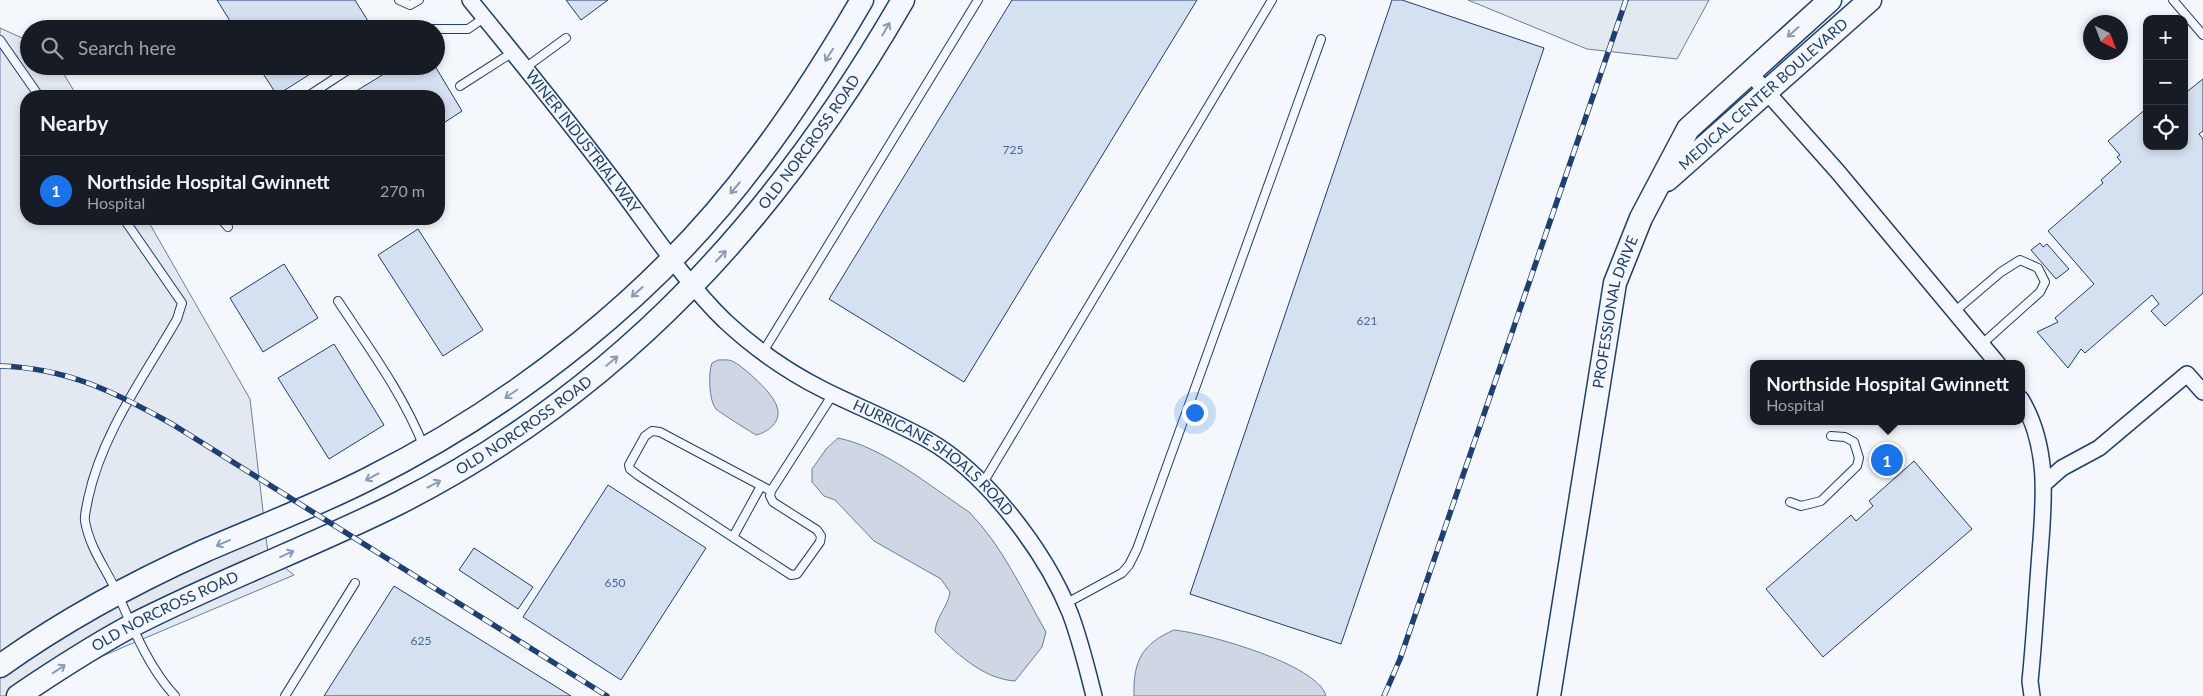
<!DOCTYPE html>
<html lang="en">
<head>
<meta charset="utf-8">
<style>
  :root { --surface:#171b24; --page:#20242c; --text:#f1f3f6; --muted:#9ea1a6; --line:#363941; --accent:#1a73e8 }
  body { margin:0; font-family:Lato,sans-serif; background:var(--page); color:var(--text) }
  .controls { position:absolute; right:15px; top:15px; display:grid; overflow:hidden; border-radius:10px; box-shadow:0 2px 8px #0003 }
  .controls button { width:45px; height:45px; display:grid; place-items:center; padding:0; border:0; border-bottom:1px solid var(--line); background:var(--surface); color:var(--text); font:25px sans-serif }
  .compass { position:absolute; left:2083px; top:15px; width:45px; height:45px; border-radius:50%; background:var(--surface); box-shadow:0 2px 8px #0003; rotate:138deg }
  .you { position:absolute; left:1194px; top:412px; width:18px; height:18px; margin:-12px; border:4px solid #fff; border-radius:50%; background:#1a73e8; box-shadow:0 0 0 8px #1a73e833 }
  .badge { display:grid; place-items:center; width:32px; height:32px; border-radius:50%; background:var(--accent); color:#fff; font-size:16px; font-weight:700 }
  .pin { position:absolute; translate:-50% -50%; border:2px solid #fff; box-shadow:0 1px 5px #0006 }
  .popup { position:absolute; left:1750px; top:360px; width:275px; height:65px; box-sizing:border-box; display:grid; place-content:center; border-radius:10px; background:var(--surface); filter:drop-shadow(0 1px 4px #0005); font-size:16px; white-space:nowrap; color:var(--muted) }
  .popup b { font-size:19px; color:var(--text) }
  .popup::after { content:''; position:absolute; left:50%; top:100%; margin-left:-10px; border:10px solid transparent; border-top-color:var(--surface) }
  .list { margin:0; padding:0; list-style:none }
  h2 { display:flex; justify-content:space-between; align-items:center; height:65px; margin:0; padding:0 20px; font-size:21px }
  h2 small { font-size:16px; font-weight:400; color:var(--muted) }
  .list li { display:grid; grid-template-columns:32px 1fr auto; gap:15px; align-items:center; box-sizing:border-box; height:70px; padding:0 20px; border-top:1px solid var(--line) }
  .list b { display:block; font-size:19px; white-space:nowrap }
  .list p { margin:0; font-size:16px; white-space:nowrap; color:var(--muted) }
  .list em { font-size:16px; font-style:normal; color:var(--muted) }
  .icon { flex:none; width:28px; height:28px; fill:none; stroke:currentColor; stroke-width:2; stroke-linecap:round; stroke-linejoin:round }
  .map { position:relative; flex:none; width:2203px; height:696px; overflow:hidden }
  .search { position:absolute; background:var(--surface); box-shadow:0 2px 8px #0003; left:20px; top:20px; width:425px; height:55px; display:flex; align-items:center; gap:12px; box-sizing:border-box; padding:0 18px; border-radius:28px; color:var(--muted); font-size:19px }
  .panel { position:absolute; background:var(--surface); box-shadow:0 2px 8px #0003; left:20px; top:90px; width:425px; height:135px; border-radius:20px }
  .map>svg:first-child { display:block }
  .green { fill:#e3e9f0; stroke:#687fa3 }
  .water { fill:#cfd7e4; stroke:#687fa3 }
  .building { fill:#d5e0f0; stroke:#1d3f73 }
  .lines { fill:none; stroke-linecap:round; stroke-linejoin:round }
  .lane-casing { stroke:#1d3f73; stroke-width:10 }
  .street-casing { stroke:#1d3f73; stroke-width:18 }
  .secondary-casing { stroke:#1d3f73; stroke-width:25 }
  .lane { stroke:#f4f7fb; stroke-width:8 }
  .street { stroke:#f4f7fb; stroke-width:15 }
  .secondary { stroke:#f4f7fb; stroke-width:22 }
  .rail-casing { stroke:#1d3f73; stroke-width:5.5 }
  .rail { stroke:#f4f7fb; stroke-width:4; stroke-dasharray:11; stroke-linecap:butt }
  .oneway { stroke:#889bb7 }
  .labels { text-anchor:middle; stroke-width:4; stroke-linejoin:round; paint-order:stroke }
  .number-label { font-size:12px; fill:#4b6792 }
  .street-label { font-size:15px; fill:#1d3f73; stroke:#f4f7fb }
</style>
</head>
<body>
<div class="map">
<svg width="2203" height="696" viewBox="0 0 2203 696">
  <rect width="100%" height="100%" fill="#f4f7fb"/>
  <path class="green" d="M1468,0H1709L1677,59L1587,49Z
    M0,28L29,41V66H59L77,96H26V219H147L250,399L268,554L294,575L8,696H0Z"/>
  <path class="water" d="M718,360C724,360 729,359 734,362C745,368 774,394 777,407C782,421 769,432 756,435C751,432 719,412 716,409C709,401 708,373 712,363Z
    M838,438C883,447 930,486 969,512C1002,545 1023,592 1046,632L1042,647L1015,681C983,679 956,653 935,632C936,616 948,607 950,592L941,579L874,541L835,500L824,496L812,482V469L827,448Z
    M1174,630C1205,633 1318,664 1326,696H1134C1133,661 1142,644 1174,630Z"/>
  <path class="building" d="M217,0H355L373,29H235Z
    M566,0H608L581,20Z
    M1012,0H1197L964,382L829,299Z
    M1392,0H1402L1544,48L1341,644L1190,594Z
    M258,66H323L277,95Z
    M397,66H435L462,111L439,126V96H348Z
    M2203,79V131L2199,134L2203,139V293L2165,326L2151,311L2159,304L2152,295L2085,353L2081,349L2068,368L2037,332L2058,322L2055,318L2094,284L2048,231L2103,183L2101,180L2121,162L2117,157L2120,155L2108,141L2147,108V146H2184V94Z
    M418,229L483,330L443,356L378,255Z
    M2040,243L2043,247L2047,244L2069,269L2056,279L2031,250Z
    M284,264L318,318L263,352L230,298Z
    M334,344L384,425L329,459L278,378Z
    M1914,461L1972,529L1823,657L1766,589L1851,515L1856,521L1873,506L1869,501Z
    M608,485L706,548L621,680L523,617Z
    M474,548L533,587L518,609L459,570Z
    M394,586L571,696H324Z"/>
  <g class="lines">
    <defs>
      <path id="lane" d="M399,0L410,5L419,0
        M2173,0L2203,35
        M433,29H468L484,18
        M0,40L39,96
        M525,68L566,38
        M460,86L513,52
        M308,96L354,66
        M124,219L182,303L177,319C144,377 102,433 88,499C87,506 84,515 85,521C90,550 108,571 119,597C134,631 150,669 175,696
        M221,219L228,227
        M338,301C369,348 403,394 424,447
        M1954,312L2001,272L2020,260L2038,268L2045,282L2040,292L1982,344
        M763,352L978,0
        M983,483L1272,0
        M771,491L660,432L652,431L645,436L629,465L630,469L639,476L791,575L797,574L820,542L821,536L817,530L773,502L770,496L771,491L833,394
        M1790,502L1801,506L1821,501L1857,466L1859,458L1854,442L1845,437L1831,436
        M733,537L761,486
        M1065,604L1122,573L1129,565L1137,549L1321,39
        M285,696L355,583"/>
      <g id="street">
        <path id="s1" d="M470,0C520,61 569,122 617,185C651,230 684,281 725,321C754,348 788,372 824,390C858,407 894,421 928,440C986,473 1045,551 1070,613C1080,639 1087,668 1094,696"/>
        <path d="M1749,72L1838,172L1998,364"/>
        <path d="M2021,399C2052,451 2043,509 2039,566C2036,605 2034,643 2030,681L2032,696"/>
        <path d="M2045,483L2062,468L2099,448L2187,374L2203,392"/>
      </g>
      <g id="secondary">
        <path id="s2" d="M1667,180L1870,0"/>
        <path d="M0,666C63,621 133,583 204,551C259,527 315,506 368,479C516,405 659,293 758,159C796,109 830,55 862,0"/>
        <path id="s3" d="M18,696C55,671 92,647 131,626C218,581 311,547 399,503C623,389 779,215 903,0"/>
        <path id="s4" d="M1549,696L1615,283L1641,218L1688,129L1830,0"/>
      </g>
    </defs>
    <use href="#lane" class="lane-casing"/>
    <use href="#street" class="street-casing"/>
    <use href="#secondary" class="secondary-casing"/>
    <use href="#lane" class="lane"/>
    <use href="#street" class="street"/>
    <use href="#secondary" class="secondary"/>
    <defs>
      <path id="rail" d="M0,366C67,368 115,392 172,424L607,696
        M1384,696L1400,659L1626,0"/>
    </defs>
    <use href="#rail" class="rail-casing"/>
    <use href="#rail" class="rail"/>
  </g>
  <defs><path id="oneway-shaft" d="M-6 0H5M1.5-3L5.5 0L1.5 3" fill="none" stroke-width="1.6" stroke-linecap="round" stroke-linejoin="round" transform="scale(1.25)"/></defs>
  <g class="oneway">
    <use href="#oneway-shaft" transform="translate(886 29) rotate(-60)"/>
    <use href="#oneway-shaft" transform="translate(1793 32) rotate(138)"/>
    <use href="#oneway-shaft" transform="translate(829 55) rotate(123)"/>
    <use href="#oneway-shaft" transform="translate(735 188) rotate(130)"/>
    <use href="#oneway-shaft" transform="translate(721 256) rotate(-47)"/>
    <use href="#oneway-shaft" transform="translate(637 292) rotate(138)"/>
    <use href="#oneway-shaft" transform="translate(612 361) rotate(-40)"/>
    <use href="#oneway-shaft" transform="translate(511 394) rotate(145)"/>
    <use href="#oneway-shaft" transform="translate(372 477) rotate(152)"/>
    <use href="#oneway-shaft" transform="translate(434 484) rotate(-28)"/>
    <use href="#oneway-shaft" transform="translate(223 543) rotate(157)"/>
    <use href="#oneway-shaft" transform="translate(287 554) rotate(-24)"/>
    <use href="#oneway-shaft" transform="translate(59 669) rotate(-33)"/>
  </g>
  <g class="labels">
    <g class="number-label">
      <text x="1013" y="154">725</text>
      <text x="1367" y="325">621</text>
      <text x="615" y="587">650</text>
      <text x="421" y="645">625</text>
    </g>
    <g class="street-label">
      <text dy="5" stroke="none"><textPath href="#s2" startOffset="129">MEDICAL CENTER BOULEVARD</textPath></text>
      <text dy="5" stroke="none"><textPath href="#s1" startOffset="181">WINER INDUSTRIAL WAY</textPath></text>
      <text dy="5" stroke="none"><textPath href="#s3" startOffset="980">OLD NORCROSS ROAD</textPath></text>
      <text dy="5" stroke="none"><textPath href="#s4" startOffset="390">PROFESSIONAL DRIVE</textPath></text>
      <text dy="5" stroke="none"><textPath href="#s3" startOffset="575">OLD NORCROSS ROAD</textPath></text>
      <text dy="5" stroke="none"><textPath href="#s1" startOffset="661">HURRICANE SHOALS ROAD</textPath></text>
      <text dy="5" stroke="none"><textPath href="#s3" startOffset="170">OLD NORCROSS ROAD</textPath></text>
    </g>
  </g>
</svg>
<div class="controls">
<button>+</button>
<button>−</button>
<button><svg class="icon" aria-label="locate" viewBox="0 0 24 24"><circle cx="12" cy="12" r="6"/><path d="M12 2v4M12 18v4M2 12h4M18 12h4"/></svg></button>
</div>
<svg class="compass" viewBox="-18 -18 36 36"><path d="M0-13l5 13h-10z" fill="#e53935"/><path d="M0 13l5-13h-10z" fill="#9ea1a6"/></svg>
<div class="you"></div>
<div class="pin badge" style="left:1887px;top:460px">1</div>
<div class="popup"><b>Northside Hospital Gwinnett</b>Hospital</div>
<div class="search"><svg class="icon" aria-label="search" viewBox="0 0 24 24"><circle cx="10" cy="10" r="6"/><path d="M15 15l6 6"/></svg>Search here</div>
<section class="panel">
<h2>Nearby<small></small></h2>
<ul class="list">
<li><span class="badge">1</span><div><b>Northside Hospital Gwinnett</b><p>Hospital</p></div><em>270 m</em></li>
</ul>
</section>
</div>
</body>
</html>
